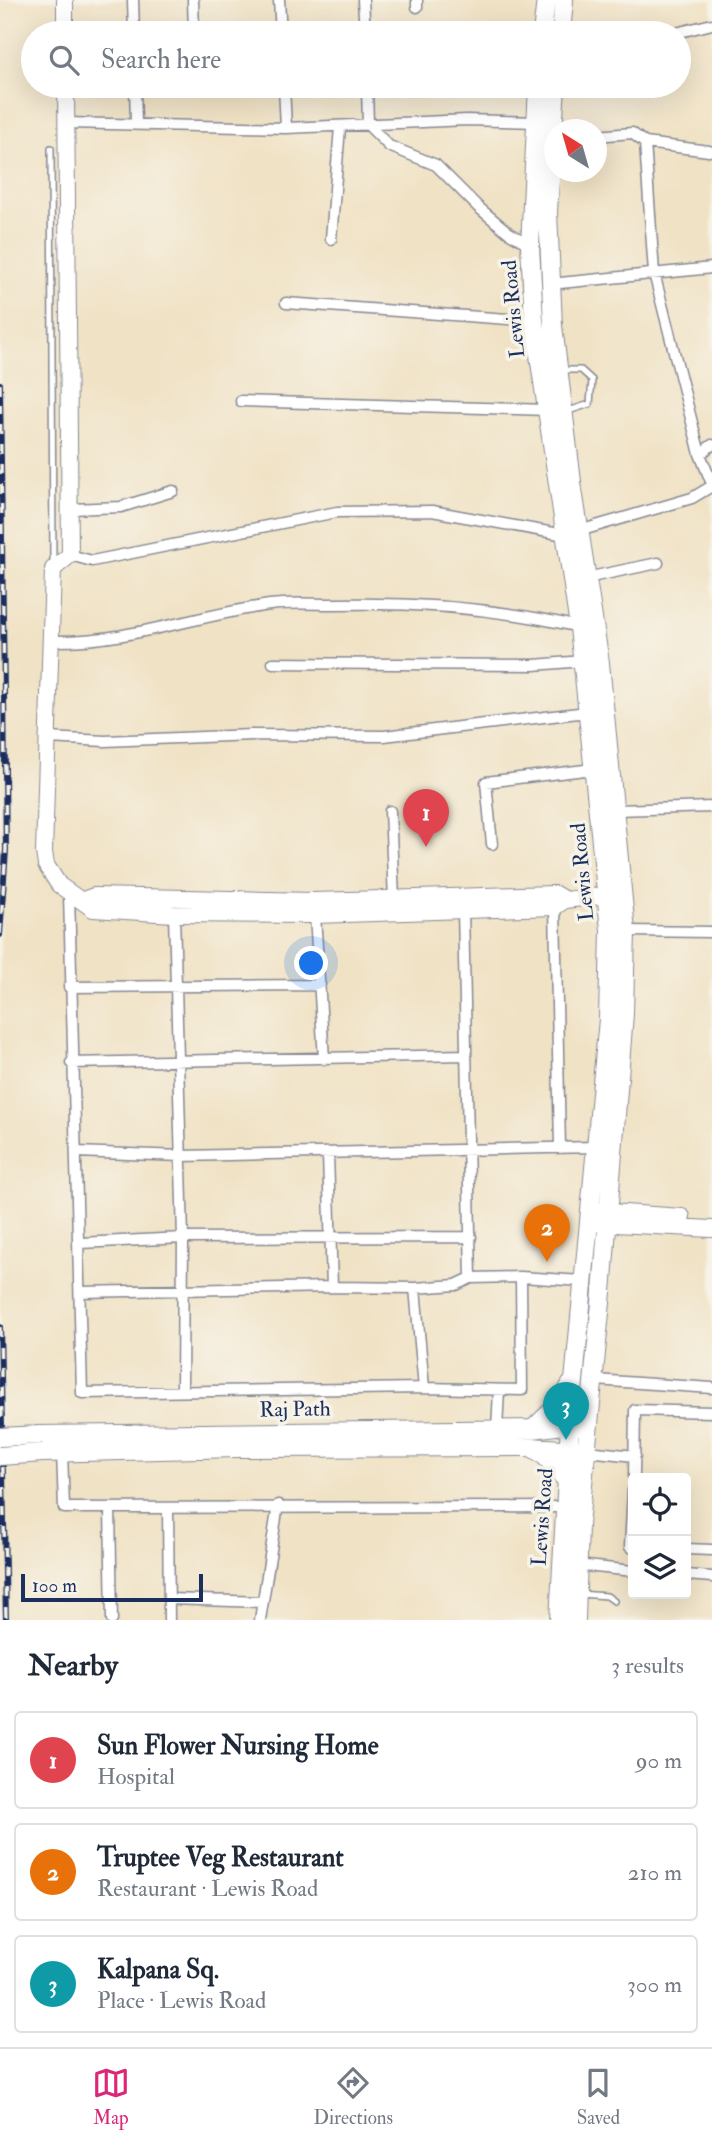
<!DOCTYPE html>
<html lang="en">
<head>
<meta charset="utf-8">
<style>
  :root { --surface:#fff; --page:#f2f2f3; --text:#1f2937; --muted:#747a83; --line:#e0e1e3; --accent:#db2777 }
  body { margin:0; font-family:"IM FELL Double Pica",serif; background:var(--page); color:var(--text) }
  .controls { position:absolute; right:21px; bottom:21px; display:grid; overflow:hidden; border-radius:7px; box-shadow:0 7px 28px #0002 }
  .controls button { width:63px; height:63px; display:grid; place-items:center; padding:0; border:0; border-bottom:2px solid var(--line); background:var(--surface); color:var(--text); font:35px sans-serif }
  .compass { position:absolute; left:544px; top:119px; width:63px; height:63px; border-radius:50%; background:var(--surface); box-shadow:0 7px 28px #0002; rotate:323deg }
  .scale { position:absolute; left:21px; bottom:18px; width:182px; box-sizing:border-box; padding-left:7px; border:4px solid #1b2f5e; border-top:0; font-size:19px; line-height:24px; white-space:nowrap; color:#1b2f5e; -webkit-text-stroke:5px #f7f3e8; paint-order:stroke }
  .you { position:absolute; left:312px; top:964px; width:24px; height:24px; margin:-18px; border:5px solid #fff; border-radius:50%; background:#1a73e8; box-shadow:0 0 0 10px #1a73e833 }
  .badge { display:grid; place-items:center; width:46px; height:46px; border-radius:50%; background:var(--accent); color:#fff; font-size:23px; font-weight:700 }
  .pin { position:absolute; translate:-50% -58px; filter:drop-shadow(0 2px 4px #0008) }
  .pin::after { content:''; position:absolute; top:37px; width:24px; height:21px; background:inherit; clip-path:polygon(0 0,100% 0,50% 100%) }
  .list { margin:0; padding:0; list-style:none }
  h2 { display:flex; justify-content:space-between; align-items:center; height:91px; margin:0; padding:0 28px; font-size:30px }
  h2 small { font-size:23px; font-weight:400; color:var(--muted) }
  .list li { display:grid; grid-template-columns:46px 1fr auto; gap:21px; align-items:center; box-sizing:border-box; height:98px; margin:0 14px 14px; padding:0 14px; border:2px solid var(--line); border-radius:7px }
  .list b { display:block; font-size:26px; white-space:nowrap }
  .list p { margin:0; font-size:23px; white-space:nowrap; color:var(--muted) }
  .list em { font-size:23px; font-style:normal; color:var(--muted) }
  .icon { flex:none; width:38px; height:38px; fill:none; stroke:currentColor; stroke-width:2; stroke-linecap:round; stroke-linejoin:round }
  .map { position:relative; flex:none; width:712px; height:1620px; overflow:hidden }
  .search { position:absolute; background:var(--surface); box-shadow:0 7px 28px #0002; left:21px; right:21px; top:21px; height:77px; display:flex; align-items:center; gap:18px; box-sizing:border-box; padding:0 24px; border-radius:38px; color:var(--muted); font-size:26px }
  .sheet { height:427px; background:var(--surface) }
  nav { display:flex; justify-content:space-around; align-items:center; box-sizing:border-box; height:98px; border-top:2px solid var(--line); background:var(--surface); font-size:19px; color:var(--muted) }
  nav a { display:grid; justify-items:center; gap:4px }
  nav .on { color:var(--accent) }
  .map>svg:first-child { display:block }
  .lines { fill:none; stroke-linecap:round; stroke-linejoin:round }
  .lane-casing { stroke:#868892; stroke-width:8 }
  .street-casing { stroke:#868892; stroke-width:13 }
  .secondary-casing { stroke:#868892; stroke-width:18 }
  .primary-casing { stroke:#868892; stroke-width:20 }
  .lane { stroke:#fff; stroke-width:5 }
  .street { stroke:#fff; stroke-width:10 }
  .secondary { stroke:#fff; stroke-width:16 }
  .primary { stroke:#fff; stroke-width:18 }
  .rail-casing { stroke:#1b2f5e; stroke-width:6 }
  .rail { stroke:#f7f3e8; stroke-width:3.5; stroke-dasharray:10; stroke-linecap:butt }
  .primary-bridge-casing { stroke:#868892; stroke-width:20; stroke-linecap:butt }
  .primary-bridge { stroke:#fff; stroke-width:18 }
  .labels { text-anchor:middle; stroke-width:7; stroke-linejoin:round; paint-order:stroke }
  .street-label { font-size:21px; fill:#1b2f5e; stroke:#f7f3e8 }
</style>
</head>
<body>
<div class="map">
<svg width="712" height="1620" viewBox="0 0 712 1620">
  <rect width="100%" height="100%" fill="#f7f3e8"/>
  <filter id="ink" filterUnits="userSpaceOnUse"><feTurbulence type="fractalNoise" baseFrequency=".0143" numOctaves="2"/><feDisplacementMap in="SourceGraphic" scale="14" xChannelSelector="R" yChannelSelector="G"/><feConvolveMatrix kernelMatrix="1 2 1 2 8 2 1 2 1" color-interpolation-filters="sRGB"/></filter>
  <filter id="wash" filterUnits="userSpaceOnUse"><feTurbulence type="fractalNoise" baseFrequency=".00686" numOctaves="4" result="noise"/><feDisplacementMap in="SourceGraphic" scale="28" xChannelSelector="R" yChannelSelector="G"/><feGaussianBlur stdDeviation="1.57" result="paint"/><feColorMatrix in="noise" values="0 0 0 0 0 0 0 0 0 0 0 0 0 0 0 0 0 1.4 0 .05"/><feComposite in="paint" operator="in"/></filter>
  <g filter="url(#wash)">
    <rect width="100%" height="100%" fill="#f0e2c5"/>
  </g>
  <g filter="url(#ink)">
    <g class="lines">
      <defs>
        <path id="lane" d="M51,148L53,565
          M562,370H581L592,380L590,404L565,412
          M579,1594L607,1596L614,1601"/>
        <path id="street" d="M133,0L134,33
          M193,0L194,33
          M279,0L281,33
          M363,0L365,33
          M417,0V7
          M676,33L712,24
          M135,86L136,123
          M284,86L286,128
          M367,86L368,125L389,146L436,165L478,207L508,232L530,245
          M66,123L286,128L467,120L539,122
          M596,136L632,133L645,143L709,151
          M645,143L654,273L700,454L712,484
          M331,239L340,127
          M550,284L712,268
          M286,303L534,321
          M241,401L548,410
          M700,454L712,445
          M71,509L121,507L173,491
          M579,531L692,498L712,486
          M70,555L92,561L337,512L432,511L565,535
          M586,578L658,563
          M50,641C126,643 196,615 270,605C291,602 314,604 335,604C417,602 498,608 579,627
          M273,663L534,665L583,661
          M48,738L105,741L252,735L384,736L587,712
          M616,810L712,807
          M390,811L394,899
          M492,844L486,782L593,769
          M69,894L82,1393L424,1388L522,1390L521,1277L582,1281
          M555,907L560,1148
          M463,910L471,1278
          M174,914L183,1238L182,1391
          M315,915L324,1059
          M626,931L712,932
          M69,987L320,985
          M71,1063L466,1055
          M76,1152L181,1156L596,1147
          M328,1154L332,1287L415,1288
          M80,1243L183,1238L471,1237
          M81,1292L332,1287
          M595,1380L712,1388
          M424,1388L415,1288L456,1285L471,1278L521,1277
          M497,1429L499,1390
          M587,1451L635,1456
          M62,1452L64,1508L564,1507
          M634,1478L635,1410L712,1412
          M633,1490L630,1547H633
          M110,1508L112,1620
          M168,1509L169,1620
          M686,1549L712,1550
          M577,1565L633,1571
          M686,1575L712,1577
          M170,1599L263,1602
          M260,1620L278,1505"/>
        <path id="secondary" d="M65,0V33
          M66,86L70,555L53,569L44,852L46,865L59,885L93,909L174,914L315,915L555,907L565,900L608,895
          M83,900L94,896L314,901L555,894L565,900
          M596,1211L682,1217
          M596,1223L712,1229"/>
        <path id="primary" d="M542,33L546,0
          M561,33L564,0
          M538,86L530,245L534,321L579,627L610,930L608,1019L570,1424L559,1620
          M556,86L548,212L553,326L573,490L600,663L626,931L624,1014L602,1292L579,1525L576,1620
          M533,1429L562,1401L571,1384
          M39,1435L533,1429L570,1424L581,1426
          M531,1447L544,1455L567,1481
          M43,1453L238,1448L531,1447L578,1450"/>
      </defs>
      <use href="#lane" class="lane-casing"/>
      <use href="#street" class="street-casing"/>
      <use href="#secondary" class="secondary-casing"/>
      <use href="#primary" class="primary-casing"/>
      <use href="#lane" class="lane"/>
      <use href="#street" class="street"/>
      <use href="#secondary" class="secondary"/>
      <use href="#primary" class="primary"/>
      <defs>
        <path id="rail" d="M0,384L6,850L0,935
          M0,1327L6,1620"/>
      </defs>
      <use href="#rail" class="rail-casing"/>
      <use href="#rail" class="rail"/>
      <defs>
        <path id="primary-bridge" d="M0,1437L39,1435
          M0,1456L43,1453"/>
      </defs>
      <use href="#primary-bridge" class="primary-bridge-casing"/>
      <use href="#primary-bridge" class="primary-bridge"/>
    </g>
  </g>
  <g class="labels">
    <g class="street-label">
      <text transform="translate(513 309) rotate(-95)" y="7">Lewis Road</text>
      <text transform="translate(582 872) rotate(-95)" y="7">Lewis Road</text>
      <text transform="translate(295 1409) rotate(-1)" y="7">Raj Path</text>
      <text transform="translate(542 1517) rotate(-86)" y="7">Lewis Road</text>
    </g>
  </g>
</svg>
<div class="controls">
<button><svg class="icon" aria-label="locate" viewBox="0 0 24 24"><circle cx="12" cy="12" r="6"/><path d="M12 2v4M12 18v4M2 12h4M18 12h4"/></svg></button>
<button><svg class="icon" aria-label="layers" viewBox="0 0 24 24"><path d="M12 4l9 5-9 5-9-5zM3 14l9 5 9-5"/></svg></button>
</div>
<svg class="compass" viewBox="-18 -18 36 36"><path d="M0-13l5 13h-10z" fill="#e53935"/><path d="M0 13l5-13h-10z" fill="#747a83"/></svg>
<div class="scale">100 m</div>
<div class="you"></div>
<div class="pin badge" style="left:426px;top:847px;background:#e0444e">1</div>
<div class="pin badge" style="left:547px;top:1262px;background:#e8710a">2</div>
<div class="pin badge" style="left:566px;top:1440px;background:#0f9aa8">3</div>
<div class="search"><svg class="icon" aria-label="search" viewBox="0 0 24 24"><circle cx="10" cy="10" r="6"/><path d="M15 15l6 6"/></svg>Search here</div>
</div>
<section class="sheet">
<h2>Nearby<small>3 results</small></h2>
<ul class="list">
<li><span class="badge" style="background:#e0444e">1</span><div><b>Sun Flower Nursing Home</b><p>Hospital</p></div><em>90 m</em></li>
<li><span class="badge" style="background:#e8710a">2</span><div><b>Truptee Veg Restaurant</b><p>Restaurant · Lewis Road</p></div><em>210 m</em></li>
<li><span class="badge" style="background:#0f9aa8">3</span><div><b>Kalpana Sq.</b><p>Place · Lewis Road</p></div><em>300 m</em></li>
</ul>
</section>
<nav>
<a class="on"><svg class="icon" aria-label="map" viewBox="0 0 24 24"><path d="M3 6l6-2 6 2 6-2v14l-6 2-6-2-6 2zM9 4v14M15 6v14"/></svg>Map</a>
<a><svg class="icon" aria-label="directions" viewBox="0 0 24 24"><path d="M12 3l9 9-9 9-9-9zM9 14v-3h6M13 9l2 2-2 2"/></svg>Directions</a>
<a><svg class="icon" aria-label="saved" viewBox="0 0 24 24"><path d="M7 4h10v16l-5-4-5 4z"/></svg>Saved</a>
</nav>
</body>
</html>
